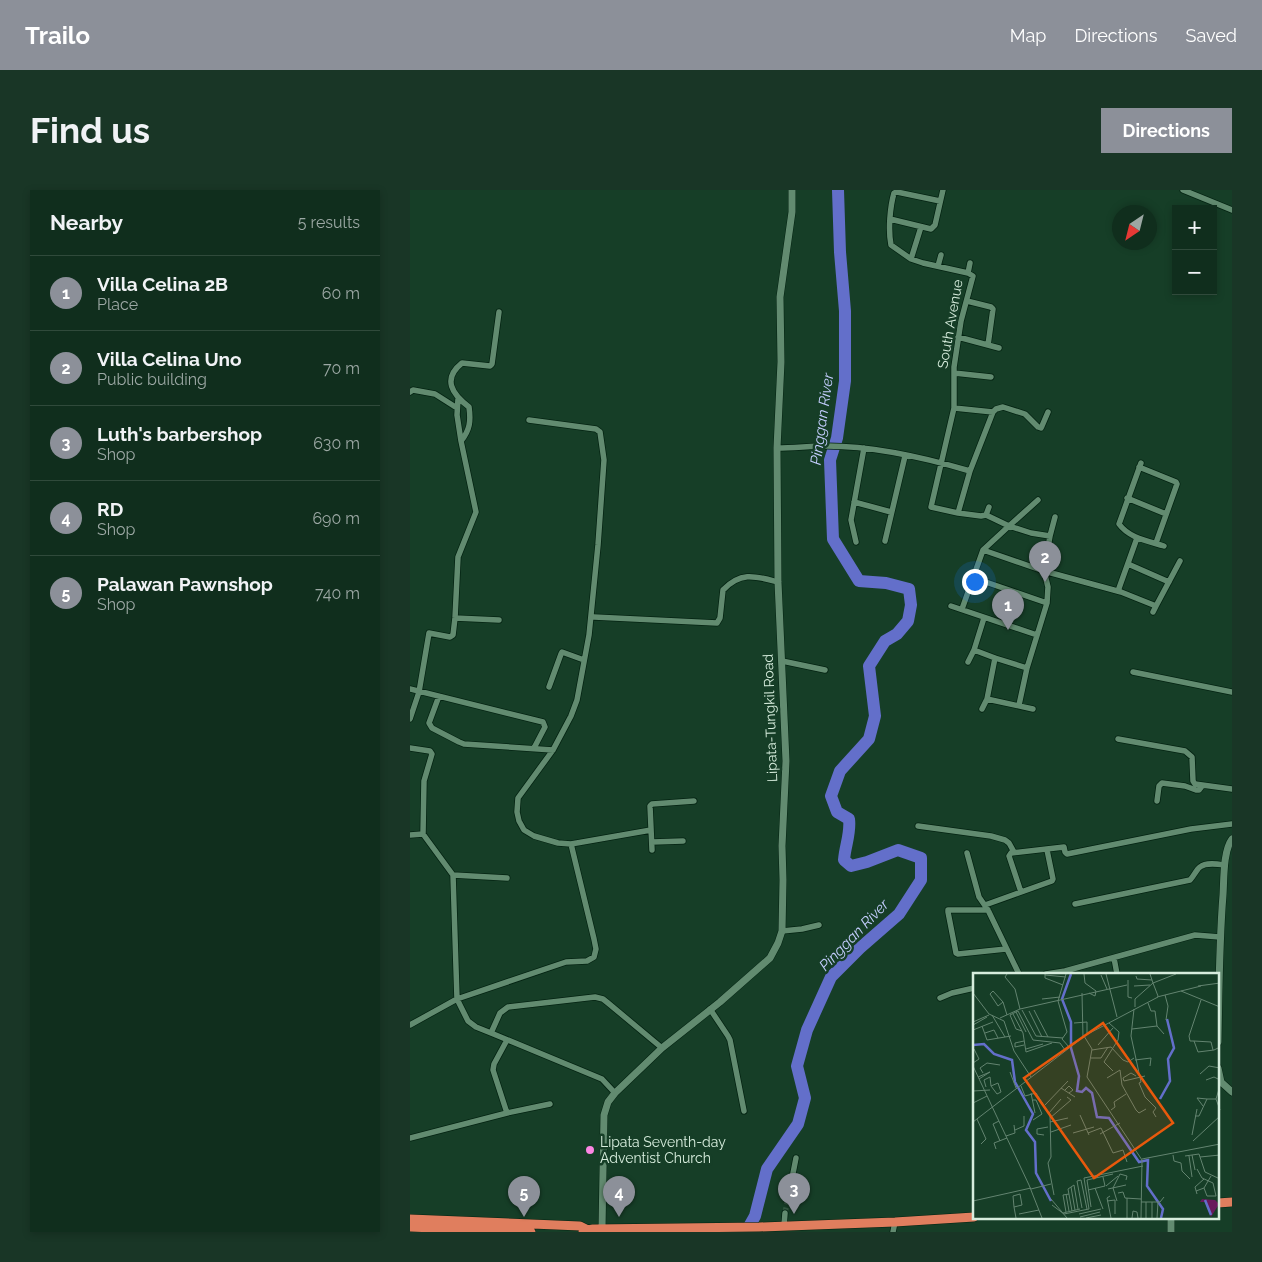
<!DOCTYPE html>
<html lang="en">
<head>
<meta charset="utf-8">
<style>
  :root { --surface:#102e1d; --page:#193626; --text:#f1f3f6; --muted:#9ca8a4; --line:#304a3b; --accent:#8c9099 }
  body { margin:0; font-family:Raleway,sans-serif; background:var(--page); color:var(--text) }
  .controls { position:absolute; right:15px; top:15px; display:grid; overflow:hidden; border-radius:0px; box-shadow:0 2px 8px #0003 }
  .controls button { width:45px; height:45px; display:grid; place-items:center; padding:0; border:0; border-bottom:1px solid var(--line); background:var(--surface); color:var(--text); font:25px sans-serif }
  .compass { position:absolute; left:702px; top:15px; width:45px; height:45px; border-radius:50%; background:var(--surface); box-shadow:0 2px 8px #0003; rotate:215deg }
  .you { position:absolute; left:564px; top:391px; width:18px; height:18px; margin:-12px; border:4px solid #fff; border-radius:50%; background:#1a73e8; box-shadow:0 0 0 8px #1a73e833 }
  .badge { display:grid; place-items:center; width:32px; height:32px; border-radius:50%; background:var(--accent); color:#fff; font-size:16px; font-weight:700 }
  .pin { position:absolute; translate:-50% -41px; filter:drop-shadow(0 1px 2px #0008) }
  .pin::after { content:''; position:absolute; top:26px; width:18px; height:15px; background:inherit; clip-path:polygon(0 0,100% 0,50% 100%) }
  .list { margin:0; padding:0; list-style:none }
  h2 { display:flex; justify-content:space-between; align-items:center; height:65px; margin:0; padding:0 20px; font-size:21px }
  h2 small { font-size:16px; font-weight:400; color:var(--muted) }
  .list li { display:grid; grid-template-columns:32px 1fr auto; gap:15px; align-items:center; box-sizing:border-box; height:75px; padding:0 20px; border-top:1px solid var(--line) }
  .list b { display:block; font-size:19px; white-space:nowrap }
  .list p { margin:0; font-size:16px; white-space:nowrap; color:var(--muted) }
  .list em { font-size:16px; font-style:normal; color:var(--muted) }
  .map { position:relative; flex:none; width:822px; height:1042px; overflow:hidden; border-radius:0px }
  header { display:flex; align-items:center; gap:30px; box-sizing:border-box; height:70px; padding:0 25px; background:var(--accent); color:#fff }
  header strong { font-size:24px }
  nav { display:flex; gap:28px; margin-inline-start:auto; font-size:18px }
  .intro { display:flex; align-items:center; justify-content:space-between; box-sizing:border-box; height:120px; padding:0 30px }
  h1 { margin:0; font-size:35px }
  .button { padding:12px 22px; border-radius:0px; background:var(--accent); color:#fff; font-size:18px; font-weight:700 }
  main { display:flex; gap:30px; padding:0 30px }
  aside { flex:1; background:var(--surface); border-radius:0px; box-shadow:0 2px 8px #0003 }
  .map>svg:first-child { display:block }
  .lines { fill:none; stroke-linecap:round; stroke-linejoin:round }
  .river { stroke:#636fca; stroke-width:12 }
  .minor-tunnel { stroke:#335842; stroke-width:5.5; stroke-dasharray:5.5 3; stroke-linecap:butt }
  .minor-casing { stroke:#042312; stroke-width:7 }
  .tertiary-casing { stroke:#042312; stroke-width:8 }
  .trunk-casing { stroke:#042312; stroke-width:10 }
  .minor { stroke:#628b70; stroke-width:5.5 }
  .tertiary { stroke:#628b70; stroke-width:7 }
  .trunk { stroke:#e07e5e; stroke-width:9 }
  .poi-dot { fill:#fc86e3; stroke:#163e27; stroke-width:2 }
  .labels { text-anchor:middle; stroke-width:5; stroke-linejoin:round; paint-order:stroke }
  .street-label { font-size:14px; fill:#d7eddd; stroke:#163e27 }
  .poi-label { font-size:14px; fill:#d7eddd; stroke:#163e27; text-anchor:start }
  .water-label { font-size:15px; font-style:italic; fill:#c4cefe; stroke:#163e27 }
  .inset-river { fill:none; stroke:#636fca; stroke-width:2.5 }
  .inset-road { fill:none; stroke:#638470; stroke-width:1 }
  .view { fill:#e8590c; fill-opacity:0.15; stroke:#e8590c; stroke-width:2.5 }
  .inset-edge { fill:none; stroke:#d7eddd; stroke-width:2.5 }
</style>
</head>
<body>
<header>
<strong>Trailo</strong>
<nav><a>Map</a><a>Directions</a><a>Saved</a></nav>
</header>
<div class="intro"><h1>Find us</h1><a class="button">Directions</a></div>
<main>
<aside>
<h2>Nearby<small>5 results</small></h2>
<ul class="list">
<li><span class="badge">1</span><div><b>Villa Celina 2B</b><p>Place</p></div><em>60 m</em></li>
<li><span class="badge">2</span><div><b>Villa Celina Uno</b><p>Public building</p></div><em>70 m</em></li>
<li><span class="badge">3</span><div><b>Luth's barbershop</b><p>Shop</p></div><em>630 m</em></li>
<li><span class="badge">4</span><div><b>RD</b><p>Shop</p></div><em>690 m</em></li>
<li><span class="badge">5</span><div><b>Palawan Pawnshop</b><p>Shop</p></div><em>740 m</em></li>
</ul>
</aside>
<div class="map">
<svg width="822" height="1042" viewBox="0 0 822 1042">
  <rect width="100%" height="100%" fill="#163e27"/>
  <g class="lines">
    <path class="river" d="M336,1042L345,1026L357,979L388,934L395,908L387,876L397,840L421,787L450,758L489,724L511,690V668L488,660L457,672L441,676L434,670C435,656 441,643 439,629L427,622L421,606L430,581L459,549L465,526L459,476L475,451L487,444L498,431L501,415L499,399L476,393L449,391L423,349L420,270L427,248L435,191V121L430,62L428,0"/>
    <path class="minor-tunnel" d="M375,1023L378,1009"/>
    <defs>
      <path id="minor" d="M773,0L822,20
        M530,11L487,2L484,3C480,17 478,40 481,55L501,69L513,73L558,83L563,86L551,131L544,177V218L521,317L548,323L571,326L576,325L599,336L621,343L640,346
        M480,29L521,39L525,35L533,0
        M501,69L511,37
        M528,76L531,65
        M558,83L560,73
        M557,111L581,117L583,119L578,155
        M548,147L589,158
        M544,183L581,187
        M0,202L3,200L25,204L47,218
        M48,209L47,225L51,251
        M544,218L583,222
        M119,230L186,239L190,242L194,270L188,355L179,445L167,510L161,526L143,560L108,608L107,622L109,631L114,640L124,646L148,653L161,654L241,640
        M367,258C384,258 401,256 417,256C463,256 516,268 560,281
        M731,273L709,334C719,348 738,351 754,356
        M729,277L766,292L767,294L746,353
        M717,308L756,324
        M444,312L481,322
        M548,323L560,281L583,222L586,219L593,217L615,224L628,237L631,238L632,236L638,222
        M576,325L579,317
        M475,351L495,266
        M446,352L441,330L454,258
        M573,360L634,381L711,402L746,416
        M718,374L759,392
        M564,388L637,413
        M708,401L727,348
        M541,416L627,445
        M552,419L573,360L599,336L628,310
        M743,422L746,416L770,371
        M184,427L307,433L310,428L313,400C331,381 345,386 368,392
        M45,428L89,430
        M564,460L585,468L617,478
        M372,471L415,480
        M558,472L564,460L574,428
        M723,482L822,502
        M139,497L151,464L152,462L174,470
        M0,499L133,532L135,537L124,558
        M29,506L19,533L22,538L49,552L54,554L143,560
        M577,509L623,519
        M609,515L617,478L637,413L638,397L634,381L640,346L645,327
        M572,519L577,509L585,468
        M0,529L9,502L19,443L40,447L43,445L45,428L48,367L66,322L51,251C60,240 61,231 59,217C42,204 32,189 52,173L80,176L82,174L89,122
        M708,549L775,561L782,567L783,591L785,594L822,599
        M0,558L20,561L22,564L14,591L13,644
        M747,611L749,596L752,593L775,596L786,600H789L792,596
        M508,636L581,646L595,650L599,653L604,662
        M0,645L13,644L43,685L47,809L58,831L66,837L81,843L192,889L205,903
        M242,652L273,651
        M242,660L240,616L242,614L284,611
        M557,663L569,707L578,720L609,784
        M43,685L97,688
        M611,702L599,666L601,663L654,657L655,662L657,664L781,639L822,634
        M665,714L780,690C784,686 786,680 790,677C796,672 808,674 815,675
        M575,715L642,691L643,689L637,660
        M578,720H538V722L546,763L548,764L596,759
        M372,741L392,739L409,735
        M704,768L707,784
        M636,784L655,781L785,745L810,747
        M530,808L542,803L564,798
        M300,819L318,846L320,850L334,921
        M0,835L47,809L156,772L177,771L184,767L186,759L184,749L161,654
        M81,843L90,823L98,817L185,807L193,809L198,813L252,858
        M97,850L84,874L83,880L97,923
        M0,948L97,923L140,914
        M378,1009L386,968
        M374,1036L375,1023
        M483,1042L485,1032"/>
      <path id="tertiary" d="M808,852C809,803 809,754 813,705C814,690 813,661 822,649
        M808,878L811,892L822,902
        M192,1039L194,925L198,912L205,903L252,858L310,812L360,768L368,753L372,741L373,690L372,656L376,571L368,392L367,258L371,172L370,107L382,22V0
        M761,1042V1028"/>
      <path id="trunk" d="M808,1013L822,1012
        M0,1029L170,1036L178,1040
        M0,1037L121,1042
        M173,1042L178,1040L183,1039L349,1037L485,1032L564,1027"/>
    </defs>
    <use href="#minor" class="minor-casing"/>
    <use href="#tertiary" class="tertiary-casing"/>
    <use href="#trunk" class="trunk-casing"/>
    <use href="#minor" class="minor"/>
    <use href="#tertiary" class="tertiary"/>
    <use href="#trunk" class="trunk"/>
  </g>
  <circle class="poi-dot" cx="180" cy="960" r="5"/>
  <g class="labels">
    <g class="street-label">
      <text transform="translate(540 134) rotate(-80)" y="5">South Avenue</text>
      <text transform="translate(360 528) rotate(-92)" y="5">Lipata-Tungkil Road</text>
    </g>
    <g class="poi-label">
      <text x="190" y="957">Lipata Seventh-day<tspan x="190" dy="16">Adventist Church</tspan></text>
    </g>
    <g class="water-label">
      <text transform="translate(412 229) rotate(-82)" y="5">Pinggan River</text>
      <text transform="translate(444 745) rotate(-46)" y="5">Pinggan River</text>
    </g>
  </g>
  <g transform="translate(563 783)">
    <rect width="246" height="246" fill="#163e27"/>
    <path d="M229,226L242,227L246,231L238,244L232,229H227Z" fill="#68195b"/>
    <path class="inset-river" d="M98,1L89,26L98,49V75L106,103L104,118L109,119L113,115L119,120L124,144L136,145L166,189L175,187L174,213L190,236L188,245M0,72L11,71L21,81L39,87L42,109L60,141L53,157L62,169L63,200L78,228M187,126L197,108L195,86L201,75L194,46M232,227L238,242"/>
    <path class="inset-road" d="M34,1L32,4L42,16L47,36M72,1V5L90,12M93,1L85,28L94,59L89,66L96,74M111,1L112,10L123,18L122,23L116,20M133,1L144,44M72,2L93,4M128,2L134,16M163,3L164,6L179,7M155,7V24L159,25M161,13L177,12M225,13L247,10M208,18L247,34M0,20L16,41L31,48L41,78L58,104M109,20L110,64M192,22L195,33L193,47M185,23L180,10L203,1M184,24L228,13M69,26L87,24M30,29L25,33L17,21L20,18L30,29L34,42M175,30L178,38H182L184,53L191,61M162,34V26L180,10L177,1M161,36L158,63L168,109L166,110L172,124L183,135L180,139L183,144M49,37L63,63L90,65M61,37L75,64M56,38L69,64M43,39L53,59M40,41L50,60L53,79L79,70M19,42L32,64M27,45L47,36L154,12M0,49L16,42M101,50L114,49V60M136,50L146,59L145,67L131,89L140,98M0,52L14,44M9,53L14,67L38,63M159,56L184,53M0,57L20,49M49,58L43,56L37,42L45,38L60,67L87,70L92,77M12,60L21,57L25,65M111,63L119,76L114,104L169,187L168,245M51,68L42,70V74L51,72M221,68H217L216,63L228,27M125,72L140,55M53,76L70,71M119,77L138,74L150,87L155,89L161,85M240,77L238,69L221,68L225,79L241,77L247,74M118,85H128L135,74M162,87L178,85L177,93M0,90L6,86L1,76M0,93L56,212L69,245M37,99L43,115M10,100L7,95L14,90L27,92M227,101L236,93L247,95M5,104L17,99L6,106M134,105L147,97L149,112L163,137L166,140L173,136M150,105L151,108L172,103M150,105L158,100L163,103M233,107L241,104L247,107M48,113L52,123L63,120L77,142L78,184L75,190L81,222M247,113L243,126L247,137M13,114L11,107L17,104L18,113L24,121L28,119L25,110L18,113M88,115L102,124M92,117L96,113L100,117L96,120M0,118L17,117M58,120L62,140M0,130L14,123M72,132L95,108M230,133L224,125L234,126M138,137L142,134L141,129L153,121M76,140L88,126M107,142L116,162M222,143H226L234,126H243M77,145L98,127L94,124M4,146L13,166L8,171M60,147L69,141L63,127H60M26,148L20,151L27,168M0,149L113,62L185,24M77,149L95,145M42,157L51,153V143M78,159L98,152M100,160L121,154M115,160L128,155L140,180L150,177L154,189M127,161L147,150M71,162L64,161V156L75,154M219,162L224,136M33,163L42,160L41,152M220,168L247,143M23,176L21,170L34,165M200,182L201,188L208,190L209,198L217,206M219,182L222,197M212,183L226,181L232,199L247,206M216,183L219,204M227,184L247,182M169,186L247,171M224,196L229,205L240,210L243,223H234L231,215M133,213L145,203M98,214L102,237M122,215L130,236M58,216L78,211M135,216L153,212M115,217L132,213L130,204M223,218L231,215L238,203M145,220L150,219L152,225L168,226M93,221L96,238M224,221L222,214L231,206M137,223L134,225L138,245M154,225V245M78,226L94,245M0,228L58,215M134,228L142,227V241M144,228L140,215L147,201L154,203L153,207M168,229H187L191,224M79,232L91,241M41,234L49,232L47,221L40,223L41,234L43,245M118,234L114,207L140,201M109,235L104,208L108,207L114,236M99,238L95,216L101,212L105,236M93,239L90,222L96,221M90,240L107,236M46,241L66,237M91,241L116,236L111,205L170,193M106,241L128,236M107,244L127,239M113,245L128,242M159,245L160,238L164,239L165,245M173,245V229M179,245V229M184,245L185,229"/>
    <path class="view" d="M130,50L200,150L121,205L51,105Z"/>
    <rect width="246" height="246" class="inset-edge"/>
  </g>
</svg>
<div class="controls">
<button>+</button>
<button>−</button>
</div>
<svg class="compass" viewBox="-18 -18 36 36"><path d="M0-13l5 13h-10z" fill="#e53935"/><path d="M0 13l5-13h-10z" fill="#9ca8a4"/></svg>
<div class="you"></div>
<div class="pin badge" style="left:598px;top:440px">1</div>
<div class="pin badge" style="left:635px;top:392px">2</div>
<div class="pin badge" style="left:384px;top:1024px">3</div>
<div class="pin badge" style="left:209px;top:1027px">4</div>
<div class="pin badge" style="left:114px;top:1027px">5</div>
</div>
</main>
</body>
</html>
